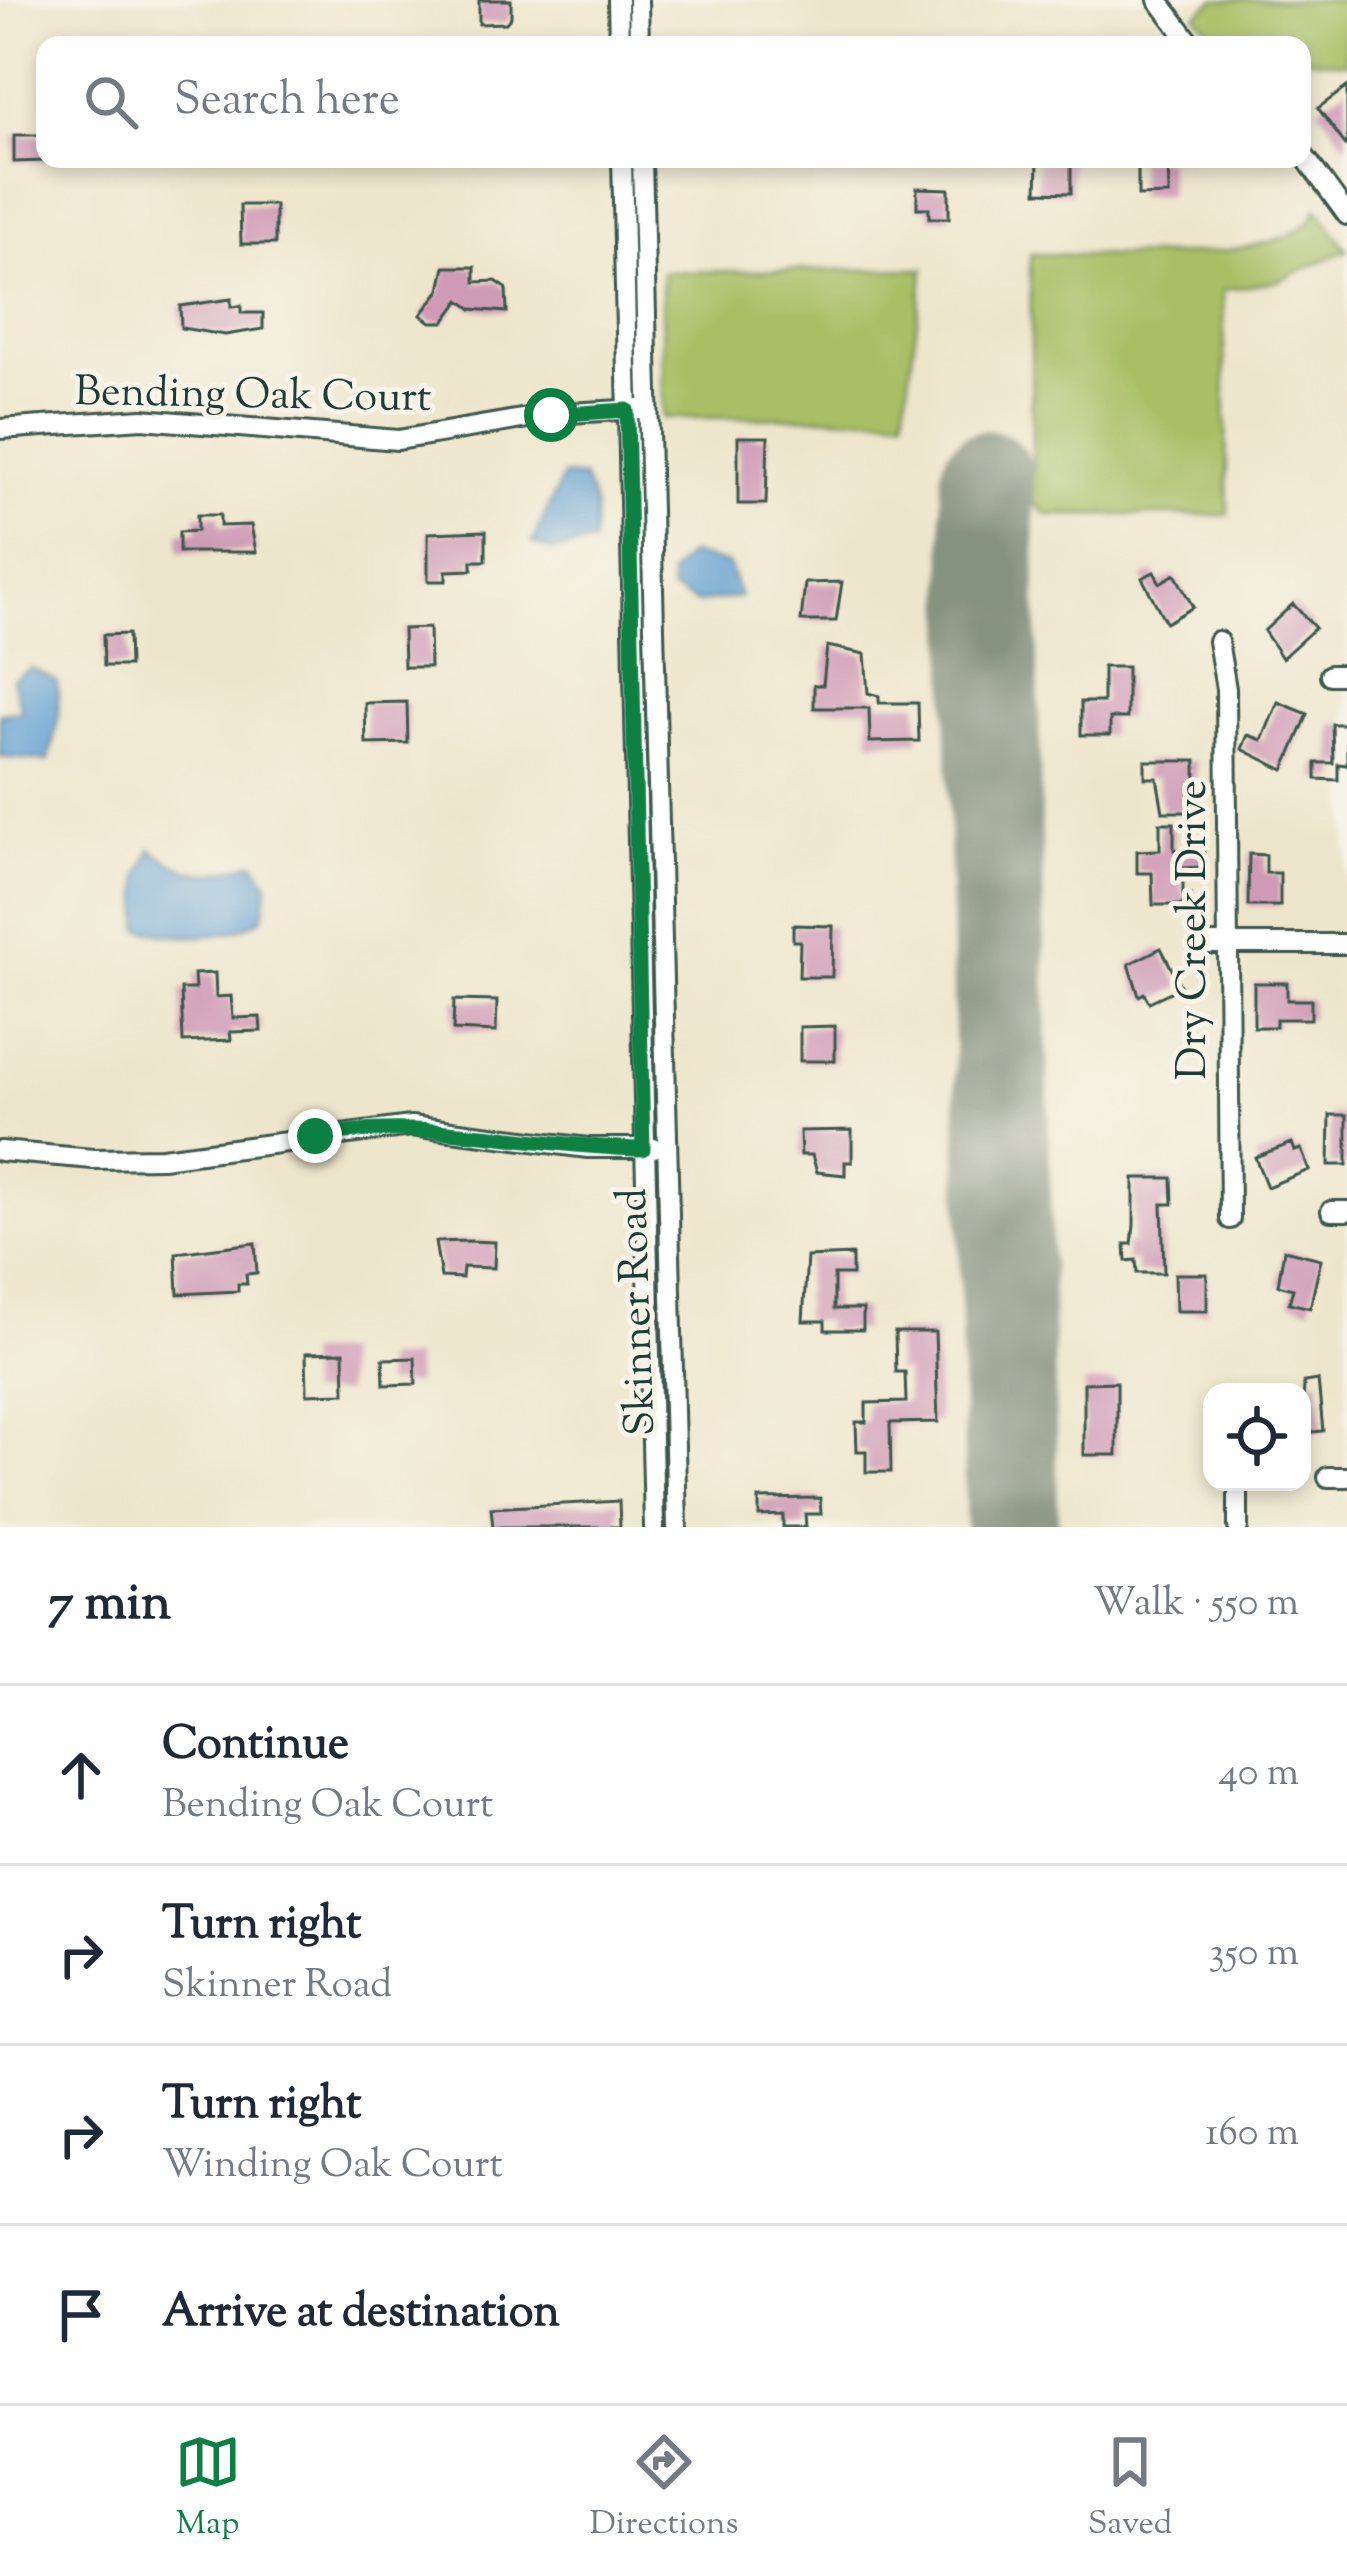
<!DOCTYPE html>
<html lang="en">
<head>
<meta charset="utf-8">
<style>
  :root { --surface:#fff; --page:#f6f6f7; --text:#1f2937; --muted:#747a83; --line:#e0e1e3; --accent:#0b8043 }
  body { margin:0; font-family:"Sorts Mill Goudy",serif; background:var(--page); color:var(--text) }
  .controls { position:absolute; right:36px; bottom:36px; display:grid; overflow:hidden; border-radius:24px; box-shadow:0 6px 18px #0003 }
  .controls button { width:108px; height:108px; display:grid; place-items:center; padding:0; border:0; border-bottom:3px solid var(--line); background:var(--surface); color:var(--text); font:60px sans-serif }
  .stop { position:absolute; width:36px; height:36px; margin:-27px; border:9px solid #0b8043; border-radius:50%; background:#fff }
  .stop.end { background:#0b8043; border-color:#fff; box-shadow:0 3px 12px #0008 }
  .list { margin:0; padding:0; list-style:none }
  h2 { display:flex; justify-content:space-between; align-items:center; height:156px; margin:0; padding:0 48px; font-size:51px }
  h2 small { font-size:39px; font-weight:400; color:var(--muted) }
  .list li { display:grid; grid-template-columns:78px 1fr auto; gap:36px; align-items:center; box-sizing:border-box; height:180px; padding:0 48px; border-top:3px solid var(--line) }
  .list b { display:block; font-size:45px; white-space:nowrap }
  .list p { margin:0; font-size:39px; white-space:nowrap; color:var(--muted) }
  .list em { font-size:39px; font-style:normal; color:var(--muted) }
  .icon { flex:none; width:66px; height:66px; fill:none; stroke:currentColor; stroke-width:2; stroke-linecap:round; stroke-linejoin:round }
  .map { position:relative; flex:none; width:1347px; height:1527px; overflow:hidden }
  .search { position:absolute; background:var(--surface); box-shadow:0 6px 18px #0003; left:36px; right:36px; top:36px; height:132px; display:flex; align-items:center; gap:30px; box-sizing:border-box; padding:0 42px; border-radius:24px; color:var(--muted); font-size:45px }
  .sheet { height:876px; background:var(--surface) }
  nav { display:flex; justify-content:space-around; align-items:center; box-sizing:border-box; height:168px; border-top:3px solid var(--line); background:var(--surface); font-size:33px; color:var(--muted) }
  nav a { display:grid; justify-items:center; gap:6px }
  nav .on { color:var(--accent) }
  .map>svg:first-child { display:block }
  .green { fill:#a8bf65; stroke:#647e4c; stroke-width:3 }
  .water { fill:#5e9fd1; stroke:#3e6e82; stroke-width:3 }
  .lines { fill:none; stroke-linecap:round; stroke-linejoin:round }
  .runway { stroke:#869280; stroke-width:93 }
  .building { fill:#cf9ab6 }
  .minor-casing { stroke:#3e564b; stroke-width:24 }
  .minor { stroke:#fff; stroke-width:18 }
  .route { stroke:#0b8043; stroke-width:15 }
  .labels { text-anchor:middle; stroke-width:10; stroke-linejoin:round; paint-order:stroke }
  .street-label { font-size:42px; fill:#1f3d34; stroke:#f7f3e8 }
</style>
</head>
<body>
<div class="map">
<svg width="1347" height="1527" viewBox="0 0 1347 1527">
  <rect width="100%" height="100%" fill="#f7f3e8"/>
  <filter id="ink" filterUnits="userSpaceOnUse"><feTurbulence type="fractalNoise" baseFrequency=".00833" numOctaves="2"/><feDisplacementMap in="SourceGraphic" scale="24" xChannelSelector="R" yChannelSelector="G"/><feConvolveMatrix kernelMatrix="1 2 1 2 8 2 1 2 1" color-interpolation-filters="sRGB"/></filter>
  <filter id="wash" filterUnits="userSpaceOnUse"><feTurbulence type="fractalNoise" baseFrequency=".004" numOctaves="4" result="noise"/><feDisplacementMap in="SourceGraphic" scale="48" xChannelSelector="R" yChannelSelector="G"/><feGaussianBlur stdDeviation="2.7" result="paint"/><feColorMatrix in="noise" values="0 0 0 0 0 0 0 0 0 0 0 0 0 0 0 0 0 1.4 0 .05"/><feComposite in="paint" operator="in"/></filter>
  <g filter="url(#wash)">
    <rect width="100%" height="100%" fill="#eee6cc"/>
    <path class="green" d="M1215,0H1347V63L1302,58V45H1223L1196,15Z
      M1317,208L1347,250L1275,282L1223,290L1228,515H1047L1033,502L1030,254C1084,254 1300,269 1317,208Z
      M924,269L904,417L663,418L662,272Z"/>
    <path class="water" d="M563,476L584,478L595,508L593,543L554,551L532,543Z
      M689,554L728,564L740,597L697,603L671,590V573Z
      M31,668L57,681L59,715L49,761L0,757V713L22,711L12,679Z
      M151,849C194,879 206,878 255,862L268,884L263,918C226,941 182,940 140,929V875Z"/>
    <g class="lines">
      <path class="runway" d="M987,477L1012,1527"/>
    </g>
    <g id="blocks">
      <path class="building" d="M479,0H511V17L506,23L479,24Z
        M1347,87V147L1318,108Z
        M14,135H45V161L14,162Z
        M1071,159V193L1037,192L1038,162Z
        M1138,159H1168L1169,195L1138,196Z
        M917,188L949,189V218H929V208H917Z
        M240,205H275V244H241Z
        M445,267H475V282L496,281L506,288L507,312L472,309L460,300L444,322H431L421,315L440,290Z
        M231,299V307L241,306V313H263V329L225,335L181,328L180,306Z
        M738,437H768L766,504H738Z
        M197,515H220V526L251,525L256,552H179V532L197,531Z
        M486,531V561H472V570L446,571V581H428V533Z
        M1154,572L1160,583L1175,574L1193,607L1166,623L1142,578Z
        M842,582L836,621H801L805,583Z
        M1293,604L1315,628L1282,658L1264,631Z
        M429,628L430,667H404L403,629Z
        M128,634L129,666H104L103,635Z
        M827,646L865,654L868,693L879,696V703H918L919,741L870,742L869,708H814V685H823Z
        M1103,667H1127V718H1110V735H1081V702H1103Z
        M407,702L408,743L366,744L365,703Z
        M1278,702L1308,714L1284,770L1242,749L1248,735L1262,740Z
        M1332,724H1347V765L1338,764V780L1316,779V763H1333Z
        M1145,761H1196V796H1189V812H1163L1157,778H1145Z
        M1160,823H1174V850H1204V867L1183,868V894H1190L1191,905H1153L1152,873H1137V851L1160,850Z
        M1249,854L1266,855V873H1280V906H1248Z
        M793,925L833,926L832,977H799L800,941H793Z
        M1161,948L1181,987L1149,1002L1144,993L1139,996L1129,964Z
        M215,973L216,997L231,996L233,1018L260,1017L261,1031L230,1032L231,1040L183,1042L181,989H195L194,974Z
        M1254,983H1287V1000H1311V1019H1276V1027H1254Z
        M454,1000L497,1001L496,1032L453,1030Z
        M835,1026V1061H800V1027Z
        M1330,1115H1347V1165H1329Z
        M852,1130V1162H845V1175L817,1172L812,1155H801L800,1131Z
        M1292,1143L1295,1151L1301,1149L1309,1170L1267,1187L1255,1157Z
        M1134,1178H1172L1173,1204H1162L1164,1273H1137L1136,1260L1126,1261L1125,1244H1132L1134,1225Z
        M468,1241L495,1242L494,1268L463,1267L462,1278L441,1277L435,1242Z
        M255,1243L257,1273L246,1274L247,1284H238V1291L178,1294L176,1253Z
        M1284,1250L1321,1259L1310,1308L1289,1303L1293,1289L1278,1285Z
        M852,1255V1275H834V1309H863V1330H825V1321H803L807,1257Z
        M1175,1274H1207V1311H1176Z
        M895,1332H935L938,1422L890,1423L891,1472H866V1451H857L856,1422H866V1403L906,1402L905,1372H896Z
        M344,1352L345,1393L307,1394L306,1353Z
        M415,1358L416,1384L384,1385L383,1359Z
        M1318,1380L1323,1431L1302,1433L1304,1382Z
        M1117,1382V1455H1084V1383Z
        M820,1498L821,1514H805L806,1527H783V1515L759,1516V1499Z
        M619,1501L620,1527H493L491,1508Z"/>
    </g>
  </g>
  <g filter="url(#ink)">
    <use href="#blocks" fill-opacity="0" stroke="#3e564b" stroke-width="3"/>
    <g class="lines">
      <defs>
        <path id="minor" d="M618,0L619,45
          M638,0L639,45
          M1158,0L1192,45
          M1302,153L1347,215
          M622,159L654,1527
          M642,159L677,1527
          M0,429L142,419L398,440L551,414L639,409
          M1218,641L1226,689L1230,1219
          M1330,675H1347
          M1201,944H1347
          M0,1151L93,1159L162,1158L411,1126L588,1148H654
          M1331,1211H1347
          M1328,1477H1347
          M1238,1482V1527"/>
      </defs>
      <use href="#minor" class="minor-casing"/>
      <use href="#minor" class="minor"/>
    </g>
  </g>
  <g class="lines" filter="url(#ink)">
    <path class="route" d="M315,1136C430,1117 529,1147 643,1149L627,410L551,415"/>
  </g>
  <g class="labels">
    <g class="street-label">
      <text transform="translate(253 392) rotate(1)" y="15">Bending Oak Court</text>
      <text transform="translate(1190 930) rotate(-90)" y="15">Dry Creek Drive</text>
      <text transform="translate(634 1312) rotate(-92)" y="15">Skinner Road</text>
    </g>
  </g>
</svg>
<div class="controls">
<button><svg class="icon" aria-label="locate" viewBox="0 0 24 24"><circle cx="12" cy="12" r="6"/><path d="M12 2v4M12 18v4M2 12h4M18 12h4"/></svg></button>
</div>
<div class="stop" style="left:551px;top:415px"></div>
<div class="stop end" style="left:315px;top:1136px"></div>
<div class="search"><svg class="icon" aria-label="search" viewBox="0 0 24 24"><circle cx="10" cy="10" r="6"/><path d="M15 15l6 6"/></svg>Search here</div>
</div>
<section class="sheet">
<h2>7 min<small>Walk · 550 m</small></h2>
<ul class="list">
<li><svg class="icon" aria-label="ahead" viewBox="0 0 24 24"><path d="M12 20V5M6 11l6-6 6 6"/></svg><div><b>Continue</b><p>Bending Oak Court</p></div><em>40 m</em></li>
<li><svg class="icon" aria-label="right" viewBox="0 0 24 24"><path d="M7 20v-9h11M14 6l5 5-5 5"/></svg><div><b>Turn right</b><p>Skinner Road</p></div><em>350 m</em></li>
<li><svg class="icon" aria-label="right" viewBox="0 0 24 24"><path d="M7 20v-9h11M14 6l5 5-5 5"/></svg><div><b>Turn right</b><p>Winding Oak Court</p></div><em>160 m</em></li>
<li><svg class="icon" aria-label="arrive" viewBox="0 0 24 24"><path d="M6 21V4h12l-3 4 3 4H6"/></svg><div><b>Arrive at destination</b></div></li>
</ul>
</section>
<nav>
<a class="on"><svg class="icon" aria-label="map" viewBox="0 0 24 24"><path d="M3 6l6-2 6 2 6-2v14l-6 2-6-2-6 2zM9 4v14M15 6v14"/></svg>Map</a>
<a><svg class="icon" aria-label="directions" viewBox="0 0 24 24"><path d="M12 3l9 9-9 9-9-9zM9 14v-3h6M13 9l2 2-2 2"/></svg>Directions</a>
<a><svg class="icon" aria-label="saved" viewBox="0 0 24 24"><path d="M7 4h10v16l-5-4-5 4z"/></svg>Saved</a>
</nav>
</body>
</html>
